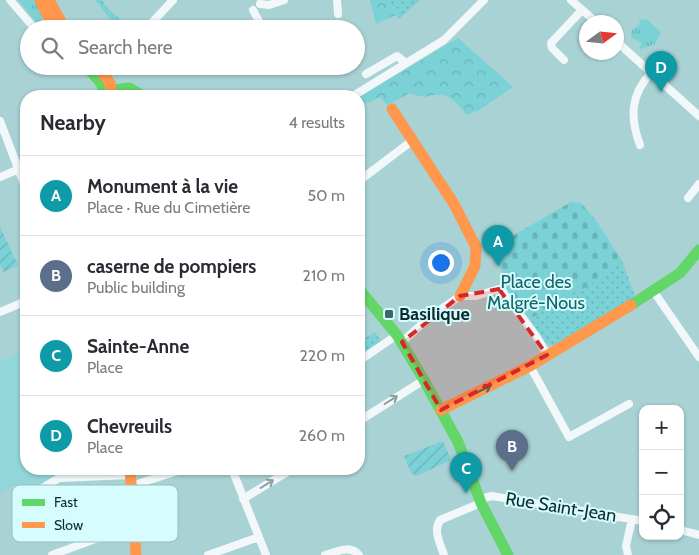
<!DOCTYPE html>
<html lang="en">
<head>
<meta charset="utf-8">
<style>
  :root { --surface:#fff; --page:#f7f7f7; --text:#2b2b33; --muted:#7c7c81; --line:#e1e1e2; --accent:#426668 }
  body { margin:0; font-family:Cabin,sans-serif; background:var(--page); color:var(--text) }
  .controls { position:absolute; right:15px; bottom:15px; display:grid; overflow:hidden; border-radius:10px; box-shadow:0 1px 4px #0004 }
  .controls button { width:45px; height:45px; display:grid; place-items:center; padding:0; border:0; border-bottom:1px solid var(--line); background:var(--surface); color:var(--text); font:25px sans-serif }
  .compass { position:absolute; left:579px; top:15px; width:45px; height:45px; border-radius:50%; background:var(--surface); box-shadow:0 1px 4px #0004; rotate:75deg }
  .you { position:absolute; left:440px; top:262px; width:18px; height:18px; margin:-12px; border:4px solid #fff; border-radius:50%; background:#1a73e8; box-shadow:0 0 0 8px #1a73e833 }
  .badge { display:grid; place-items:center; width:32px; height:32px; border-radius:50%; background:var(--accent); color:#fff; font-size:16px; font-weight:700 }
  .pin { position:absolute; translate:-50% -41px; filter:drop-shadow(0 1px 2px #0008) }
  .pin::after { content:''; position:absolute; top:26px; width:18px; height:15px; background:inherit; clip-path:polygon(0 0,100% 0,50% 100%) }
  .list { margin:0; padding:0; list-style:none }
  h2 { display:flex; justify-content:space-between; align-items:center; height:65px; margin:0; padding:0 20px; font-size:21px }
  h2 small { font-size:16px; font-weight:400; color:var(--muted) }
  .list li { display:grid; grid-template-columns:32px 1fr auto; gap:15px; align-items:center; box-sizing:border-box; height:80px; padding:0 20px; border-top:1px solid var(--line) }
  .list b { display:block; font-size:19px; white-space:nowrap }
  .list p { margin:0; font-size:16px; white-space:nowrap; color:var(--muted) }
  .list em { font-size:16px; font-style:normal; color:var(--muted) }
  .icon { flex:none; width:28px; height:28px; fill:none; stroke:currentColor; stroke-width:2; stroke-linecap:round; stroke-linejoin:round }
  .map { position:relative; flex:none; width:699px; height:555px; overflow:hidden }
  .search { position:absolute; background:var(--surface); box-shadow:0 1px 4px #0004; left:20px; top:20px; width:345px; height:55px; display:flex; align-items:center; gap:12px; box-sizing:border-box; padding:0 18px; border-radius:28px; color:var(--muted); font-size:19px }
  .panel { position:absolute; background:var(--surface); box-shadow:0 1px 4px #0004; left:20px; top:90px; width:345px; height:385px; border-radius:20px }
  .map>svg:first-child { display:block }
  .built { fill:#93d6da }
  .grass { fill:url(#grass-dots) }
  .forest { fill:url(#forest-crowns) }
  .cemetery { fill:url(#cemetery-stones) }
  .park { fill:url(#park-tufts) }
  .garden { fill:url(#garden-furrows) }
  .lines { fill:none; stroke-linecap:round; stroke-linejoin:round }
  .street { stroke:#f2f8f9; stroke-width:8 }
  .fast { stroke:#63d668; stroke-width:11 }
  .slow { stroke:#ff974d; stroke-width:11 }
  .oneway { stroke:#337848 }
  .oneway2 { stroke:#8a9c9e }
  .marked { fill:#d62828; fill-opacity:0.2; stroke:#d62828; stroke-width:4; stroke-dasharray:10 6; stroke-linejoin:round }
  .poi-dot { fill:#426668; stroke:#d7fcfe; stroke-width:2 }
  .labels { text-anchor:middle; stroke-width:4; stroke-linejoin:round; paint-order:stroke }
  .park-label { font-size:18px; fill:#136368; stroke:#d7fcfe }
  .poi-label { font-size:18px; font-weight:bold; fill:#0b2c2e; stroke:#d7fcfe; text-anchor:start }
  .street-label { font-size:18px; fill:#0b2c2e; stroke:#d7fcfe }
  .key { fill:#d7fcfe; stroke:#9abec0; stroke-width:1 }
  .key-label { font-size:14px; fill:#0b2c2e }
</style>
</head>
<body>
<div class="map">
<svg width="699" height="555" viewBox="0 0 699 555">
  <defs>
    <pattern id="grass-dots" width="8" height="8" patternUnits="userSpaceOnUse" patternTransform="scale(1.25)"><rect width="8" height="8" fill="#7ad1d6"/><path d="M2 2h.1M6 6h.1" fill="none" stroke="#68b4b8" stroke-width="1.8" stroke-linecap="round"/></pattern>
    <pattern id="forest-crowns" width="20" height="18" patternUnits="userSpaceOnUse" patternTransform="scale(1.25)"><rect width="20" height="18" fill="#7ad1d6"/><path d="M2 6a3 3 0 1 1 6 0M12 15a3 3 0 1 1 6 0" fill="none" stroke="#68b4b8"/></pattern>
    <pattern id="cemetery-stones" width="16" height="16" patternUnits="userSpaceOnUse" patternTransform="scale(1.25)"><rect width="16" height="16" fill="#7ad1d6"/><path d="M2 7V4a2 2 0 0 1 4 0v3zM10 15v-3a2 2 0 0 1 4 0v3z" fill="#68b4b8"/></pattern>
    <pattern id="park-tufts" width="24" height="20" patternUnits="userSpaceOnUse" patternTransform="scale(1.25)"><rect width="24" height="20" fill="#7ad1d6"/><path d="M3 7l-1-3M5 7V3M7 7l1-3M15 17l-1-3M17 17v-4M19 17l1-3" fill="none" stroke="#68b4b8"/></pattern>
    <pattern id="garden-furrows" width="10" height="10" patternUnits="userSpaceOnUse" patternTransform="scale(1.25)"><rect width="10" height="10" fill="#7ad1d6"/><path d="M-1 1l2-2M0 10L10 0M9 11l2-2" fill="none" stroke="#68b4b8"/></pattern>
  </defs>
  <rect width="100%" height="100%" fill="#a8d2d4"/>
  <path class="built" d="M26,350V469H102L103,474L57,477L30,491L25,485L18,489L14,484L0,493V361Z"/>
  <path class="grass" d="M95,0H102L109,10L128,26L125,29H118Z
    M388,0H420L399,19Z
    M622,261L634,293V300L555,347L546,343L530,319L586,287Z
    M375,332L381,341L360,354L359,342Z"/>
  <path class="forest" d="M370,0H388L396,15L376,24Z
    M458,38L513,87L479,110L467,115C460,107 453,96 442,95C427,93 430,101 410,93L387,105L380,97L371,102L359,104V97Z"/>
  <path class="cemetery" d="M571,202L581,203L597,222L622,261L586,287L530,319L507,292L508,280L488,250Z"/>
  <path class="park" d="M18,0H36L44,18L37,23Z
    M646,19L661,32L655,44L641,49L639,48L642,43L631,37L632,30L640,24L639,20Z"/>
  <path class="garden" d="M0,227L18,265L4,272L0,265Z
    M443,441L451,460L416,476L411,473L404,456Z"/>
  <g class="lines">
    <path class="street" d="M10,0L35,29
      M337,0L338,14
      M571,0L596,22
      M260,4L269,5L284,0
      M253,10L263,29
      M146,29L173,0
      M616,41L699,116
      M564,60L552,48L551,43L582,10
      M366,74L397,56L406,63
      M353,96L444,40L484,0
      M0,121L26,189
      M640,145C630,118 630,95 651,73
      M0,177L19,169
      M359,181L413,140
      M688,198L699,184
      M654,292L699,357
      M0,312L26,301
      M402,342L431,316L460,296H476L499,289L503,292L538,339L547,355
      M359,361L397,335
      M530,366L569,437L629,404
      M359,421L424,380
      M232,469L266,555
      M131,486L184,469
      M26,498L59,478L131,475
      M243,499L292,469
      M480,499L492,496L643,521
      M680,530L699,535
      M52,555L133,525
      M208,555L259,537
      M325,555C336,552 350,544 359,555
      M444,555C440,543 433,531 440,520L481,503
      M628,555L626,546L632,519"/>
    <path class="fast" d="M86,66L101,83L106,96
      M105,91L129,88L143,96
      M359,289L397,335L424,380L458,442L481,503L508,555
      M631,305L680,273L699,250"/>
    <path class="slow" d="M40,0L54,29
      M49,0L65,29
      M97,66L110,83L112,96
      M392,109L454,204L476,247L475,266L460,296
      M441,410L530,366L631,305
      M130,469L136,555"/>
  </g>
  <defs><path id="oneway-shaft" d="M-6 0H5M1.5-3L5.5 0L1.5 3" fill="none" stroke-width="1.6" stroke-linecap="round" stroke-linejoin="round" transform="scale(1.25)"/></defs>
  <use class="oneway" href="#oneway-shaft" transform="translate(484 389) rotate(-26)"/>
  <g class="oneway2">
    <use href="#oneway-shaft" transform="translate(391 400) rotate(-32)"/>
    <use href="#oneway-shaft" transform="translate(267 484) rotate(-32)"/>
  </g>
  <path class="marked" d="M499,289L547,355L441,410L402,342L460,296Z"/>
  <rect class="poi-dot" x="384" y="309" width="10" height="10" rx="2.5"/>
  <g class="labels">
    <g class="park-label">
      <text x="536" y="288">Place des<tspan x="536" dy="21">Malgré-Nous</tspan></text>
    </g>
    <g class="poi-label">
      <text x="399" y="320">Basilique</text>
    </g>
    <g class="street-label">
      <text transform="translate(561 507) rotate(9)" y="6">Rue Saint-Jean</text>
    </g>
  </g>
  <rect x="12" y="485" width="166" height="57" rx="8" class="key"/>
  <rect x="22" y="499" width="23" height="7" fill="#63d668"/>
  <rect x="22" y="522" width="23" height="6" fill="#ff974d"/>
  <g class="key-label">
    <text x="54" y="507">Fast</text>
    <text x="54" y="530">Slow</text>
  </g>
</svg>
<div class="controls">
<button>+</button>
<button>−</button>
<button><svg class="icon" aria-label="locate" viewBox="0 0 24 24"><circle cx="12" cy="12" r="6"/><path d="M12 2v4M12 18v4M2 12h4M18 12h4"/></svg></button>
</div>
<svg class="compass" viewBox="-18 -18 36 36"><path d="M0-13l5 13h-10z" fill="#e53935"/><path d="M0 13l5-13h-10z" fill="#7c7c81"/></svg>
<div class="you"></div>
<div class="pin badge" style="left:498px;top:266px;background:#0f9aa8">A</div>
<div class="pin badge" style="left:512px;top:471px;background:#5c6f8a">B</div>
<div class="pin badge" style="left:466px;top:493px;background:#0f9aa8">C</div>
<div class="pin badge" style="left:661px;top:92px;background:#0f9aa8">D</div>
<div class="search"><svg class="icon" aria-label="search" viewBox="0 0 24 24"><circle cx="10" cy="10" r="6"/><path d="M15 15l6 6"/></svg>Search here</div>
<section class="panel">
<h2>Nearby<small>4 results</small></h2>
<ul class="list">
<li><span class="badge" style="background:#0f9aa8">A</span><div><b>Monument à la vie</b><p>Place · Rue du Cimetière</p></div><em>50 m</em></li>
<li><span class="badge" style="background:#5c6f8a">B</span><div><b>caserne de pompiers</b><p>Public building</p></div><em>210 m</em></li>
<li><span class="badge" style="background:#0f9aa8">C</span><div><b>Sainte-Anne</b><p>Place</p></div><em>220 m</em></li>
<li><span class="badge" style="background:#0f9aa8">D</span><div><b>Chevreuils</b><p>Place</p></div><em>260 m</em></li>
</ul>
</section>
</div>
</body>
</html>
